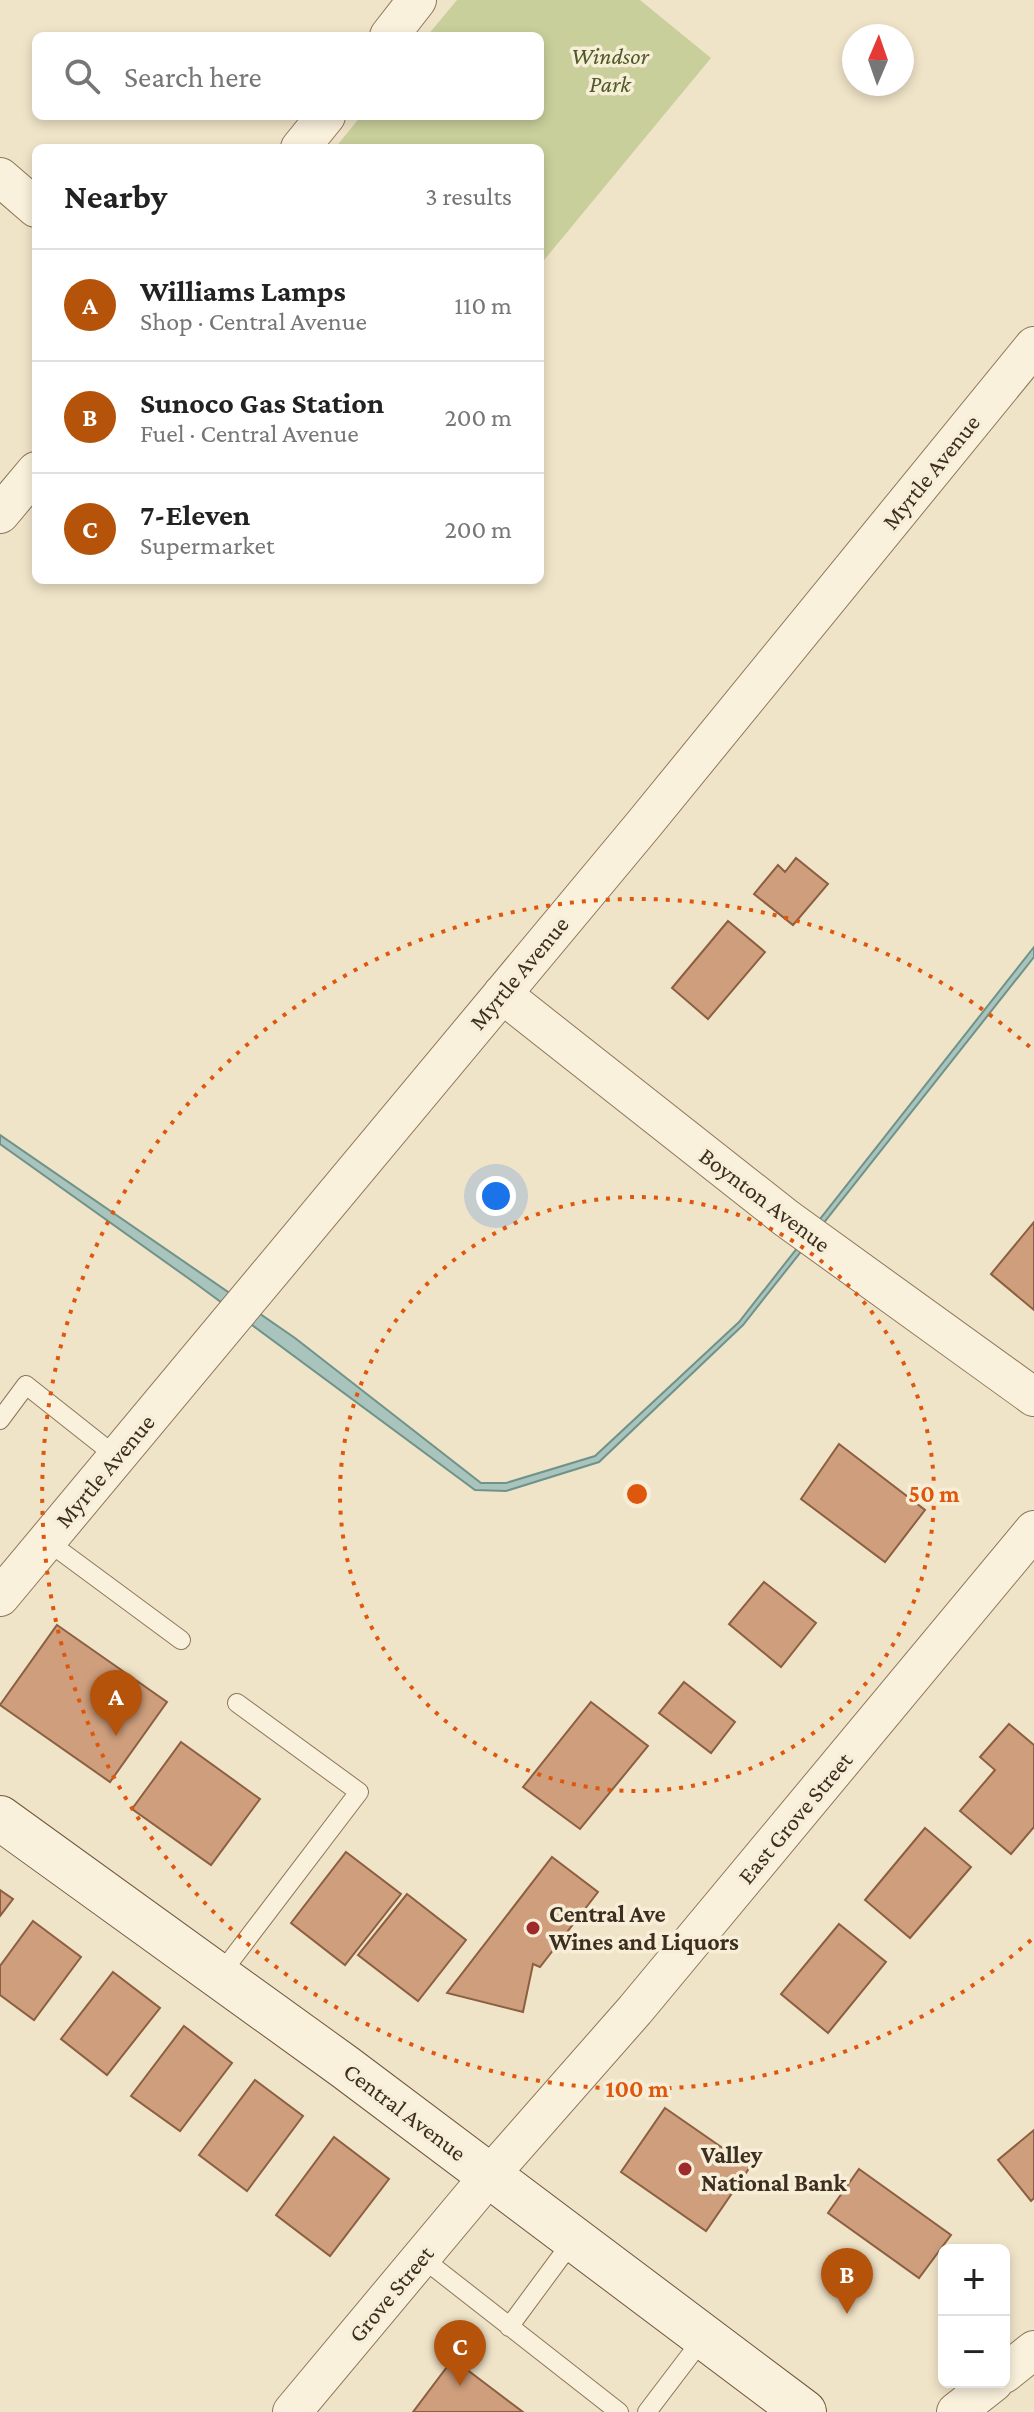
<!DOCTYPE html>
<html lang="en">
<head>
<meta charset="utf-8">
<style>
  :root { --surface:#fff; --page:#f2f2f2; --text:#222; --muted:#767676; --line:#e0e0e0; --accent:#b45309 }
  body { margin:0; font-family:"Crimson Pro",serif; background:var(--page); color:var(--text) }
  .controls { position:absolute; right:24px; bottom:24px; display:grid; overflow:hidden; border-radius:12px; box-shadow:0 4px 12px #0003 }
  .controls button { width:72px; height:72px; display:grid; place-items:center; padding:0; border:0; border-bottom:2px solid var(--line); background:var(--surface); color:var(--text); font:40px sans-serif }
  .compass { position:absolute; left:842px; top:24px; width:72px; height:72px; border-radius:50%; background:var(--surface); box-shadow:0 4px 12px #0003; rotate:2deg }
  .you { position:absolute; left:496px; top:1196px; width:28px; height:28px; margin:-20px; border:6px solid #fff; border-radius:50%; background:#1a73e8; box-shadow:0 0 0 12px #1a73e833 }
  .badge { display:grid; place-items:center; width:52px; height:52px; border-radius:50%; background:var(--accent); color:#fff; font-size:26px; font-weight:700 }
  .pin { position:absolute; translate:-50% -66px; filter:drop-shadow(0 2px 4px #0008) }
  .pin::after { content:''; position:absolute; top:42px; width:28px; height:24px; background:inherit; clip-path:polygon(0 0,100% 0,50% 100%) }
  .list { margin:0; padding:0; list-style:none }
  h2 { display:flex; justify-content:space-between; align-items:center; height:104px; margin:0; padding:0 32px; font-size:34px }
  h2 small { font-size:26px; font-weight:400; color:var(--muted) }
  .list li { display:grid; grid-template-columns:52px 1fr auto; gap:24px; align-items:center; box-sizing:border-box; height:112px; padding:0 32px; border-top:2px solid var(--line) }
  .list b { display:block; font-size:30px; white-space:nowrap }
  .list p { margin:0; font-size:26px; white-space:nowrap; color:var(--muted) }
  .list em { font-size:26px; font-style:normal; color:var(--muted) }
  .icon { flex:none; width:44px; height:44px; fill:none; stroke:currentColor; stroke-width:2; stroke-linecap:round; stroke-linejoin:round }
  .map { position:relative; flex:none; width:1034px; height:2412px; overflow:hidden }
  .search { position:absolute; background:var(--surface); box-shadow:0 4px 12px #0003; left:32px; top:32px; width:512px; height:88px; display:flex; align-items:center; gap:20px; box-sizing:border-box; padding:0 28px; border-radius:12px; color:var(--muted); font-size:30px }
  .panel { position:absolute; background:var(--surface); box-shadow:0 4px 12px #0003; left:32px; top:144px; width:512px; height:440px; border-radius:12px }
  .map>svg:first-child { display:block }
  .green { fill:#c9cf9b }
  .water { fill:#a9c4bc; stroke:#6f938a; stroke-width:2 }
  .building { fill:#cf9f7d; stroke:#8d5f41; stroke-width:2 }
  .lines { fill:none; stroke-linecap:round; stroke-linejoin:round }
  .lane-casing { stroke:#8d765c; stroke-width:20 }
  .street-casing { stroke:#8d765c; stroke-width:40 }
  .secondary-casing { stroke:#6f573f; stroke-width:46 }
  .lane { stroke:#faf1dc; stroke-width:18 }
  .street { stroke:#faf1dc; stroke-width:38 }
  .secondary { stroke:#faf1dc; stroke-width:44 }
  .ring { fill:none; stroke:#df570d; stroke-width:4; stroke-dasharray:4 8 }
  .poi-dot { fill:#9e2a2b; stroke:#f7eed8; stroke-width:3 }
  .labels { text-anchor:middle; stroke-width:7; stroke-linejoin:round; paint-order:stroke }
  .park-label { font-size:24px; font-style:italic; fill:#4d5a26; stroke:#f7eed8 }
  .street-label { font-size:24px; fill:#3d2e20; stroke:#f7eed8 }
  .poi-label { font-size:24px; font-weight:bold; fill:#3d2e20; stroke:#f7eed8; text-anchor:start }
  .centre { fill:#df570d; stroke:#f7eed8; stroke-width:4 }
  .ring-label { font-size:24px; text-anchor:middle; font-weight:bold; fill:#df570d; stroke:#f7eed8; stroke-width:7; stroke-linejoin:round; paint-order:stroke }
</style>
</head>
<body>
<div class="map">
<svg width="1034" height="2412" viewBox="0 0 1034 2412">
  <rect width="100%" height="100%" fill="#f0e4c8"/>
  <path class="green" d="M457,0H640L711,58L540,265V148H335L361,116H540V36H427Z"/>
  <path class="water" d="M1034,947V957L743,1325L599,1462L506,1491L475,1490L195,1283L0,1144V1135L295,1338L481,1483H506L595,1456L739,1322Z"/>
  <path class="building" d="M796,858L828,884L793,925L754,894L778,865L785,872Z
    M728,921L765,952L708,1019L672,988Z
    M1034,1222V1310L991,1274Z
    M839,1444L925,1510L885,1562L801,1499Z
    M764,1582L816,1623L781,1667L729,1624Z
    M57,1625L167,1702L110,1782L0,1705Z
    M684,1682L735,1722L711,1753L659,1713Z
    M591,1702L648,1746L580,1829L523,1787Z
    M1009,1724L1034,1745V1827L1011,1854L960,1811L995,1770L980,1757Z
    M181,1742L260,1799L211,1865L132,1809Z
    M925,1828L971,1867L910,1938L865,1900Z
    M346,1852L401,1894L345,1965L291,1923Z
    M552,1857L598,1892L540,1967L533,1964L523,2012L447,1993Z
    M0,1890L13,1899L0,1916Z
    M407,1894L466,1940L418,2001L358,1955Z
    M33,1921L81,1957L34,2020L0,1995V1966Z
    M839,1924L886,1962L828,2033L781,1994Z
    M113,1972L160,2008L107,2075L61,2039Z
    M184,2026L232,2063L180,2131L131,2096Z
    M255,2080L303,2116L247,2191L199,2155Z
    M665,2108L750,2167L706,2231L621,2172Z
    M1034,2130V2198L1031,2201L998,2160Z
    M334,2137L389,2179L330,2256L276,2215Z
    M859,2169L951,2235L919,2278L828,2213Z
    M453,2359L523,2412H413Z"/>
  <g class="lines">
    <defs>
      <path id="lane" d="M0,1420L26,1385L117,1457
        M47,1541L181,1640
        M219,1976L359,1792L237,1703
        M421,2257L619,2412
        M509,2327L574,2239
        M647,2412L704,2337"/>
      <path id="street" d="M389,36L417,0
        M300,148L326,116
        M0,177L36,208
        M0,514L36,471
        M502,994L786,1218L1034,1397
        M0,1597L644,824L1034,346
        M1004,2374L1034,2350
        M292,2412L490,2175L635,2010L1034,1530
        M956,2412L994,2382"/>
      <path id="secondary" d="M0,1818L345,2067L804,2412"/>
    </defs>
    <use href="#lane" class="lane-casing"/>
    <use href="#street" class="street-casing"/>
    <use href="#secondary" class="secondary-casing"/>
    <use href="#lane" class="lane"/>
    <use href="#street" class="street"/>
    <use href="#secondary" class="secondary"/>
  </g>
  <g class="ring">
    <circle cx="637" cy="1494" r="297"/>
    <path d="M1031 1940A595 595 0 1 1 1031 1048"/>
  </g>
  <g class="poi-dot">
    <circle cx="533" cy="1928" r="8"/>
    <circle cx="685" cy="2169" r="8"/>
  </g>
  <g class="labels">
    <g class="park-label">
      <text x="610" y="64">Windsor<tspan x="610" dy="28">Park</tspan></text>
    </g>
    <g class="street-label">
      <text transform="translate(931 472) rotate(-51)" y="8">Myrtle Avenue</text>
      <text transform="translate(519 973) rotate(-50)" y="8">Myrtle Avenue</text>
      <text transform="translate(765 1200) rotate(37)" y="8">Boynton Avenue</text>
      <text transform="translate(105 1471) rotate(-50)" y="8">Myrtle Avenue</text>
      <text transform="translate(795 1818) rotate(-50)" y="8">East Grove Street</text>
      <text transform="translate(405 2112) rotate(37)" y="8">Central Avenue</text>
      <text transform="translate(391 2294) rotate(-50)" y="8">Grove Street</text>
    </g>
    <g class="poi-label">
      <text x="549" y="1922">Central Ave<tspan x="549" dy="28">Wines and Liquors</tspan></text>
      <text x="701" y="2163">Valley<tspan x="701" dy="28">National Bank</tspan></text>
    </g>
  </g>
  <circle cx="637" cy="1494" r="12" class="centre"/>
  <g class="ring-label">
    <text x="934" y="1502">50 m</text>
    <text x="637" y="2097">100 m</text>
  </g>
</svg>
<div class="controls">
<button>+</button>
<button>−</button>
</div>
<svg class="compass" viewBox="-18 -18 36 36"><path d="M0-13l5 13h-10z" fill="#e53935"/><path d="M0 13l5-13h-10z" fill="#767676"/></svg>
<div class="you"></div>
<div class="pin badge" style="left:116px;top:1736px">A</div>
<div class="pin badge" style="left:847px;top:2314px">B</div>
<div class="pin badge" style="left:460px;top:2386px">C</div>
<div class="search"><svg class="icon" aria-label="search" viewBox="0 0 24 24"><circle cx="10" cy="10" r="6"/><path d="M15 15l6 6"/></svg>Search here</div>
<section class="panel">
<h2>Nearby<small>3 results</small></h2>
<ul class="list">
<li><span class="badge">A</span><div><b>Williams Lamps</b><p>Shop · Central Avenue</p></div><em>110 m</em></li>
<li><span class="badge">B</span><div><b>Sunoco Gas Station</b><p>Fuel · Central Avenue</p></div><em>200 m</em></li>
<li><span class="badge">C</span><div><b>7-Eleven</b><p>Supermarket</p></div><em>200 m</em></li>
</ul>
</section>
</div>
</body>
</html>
